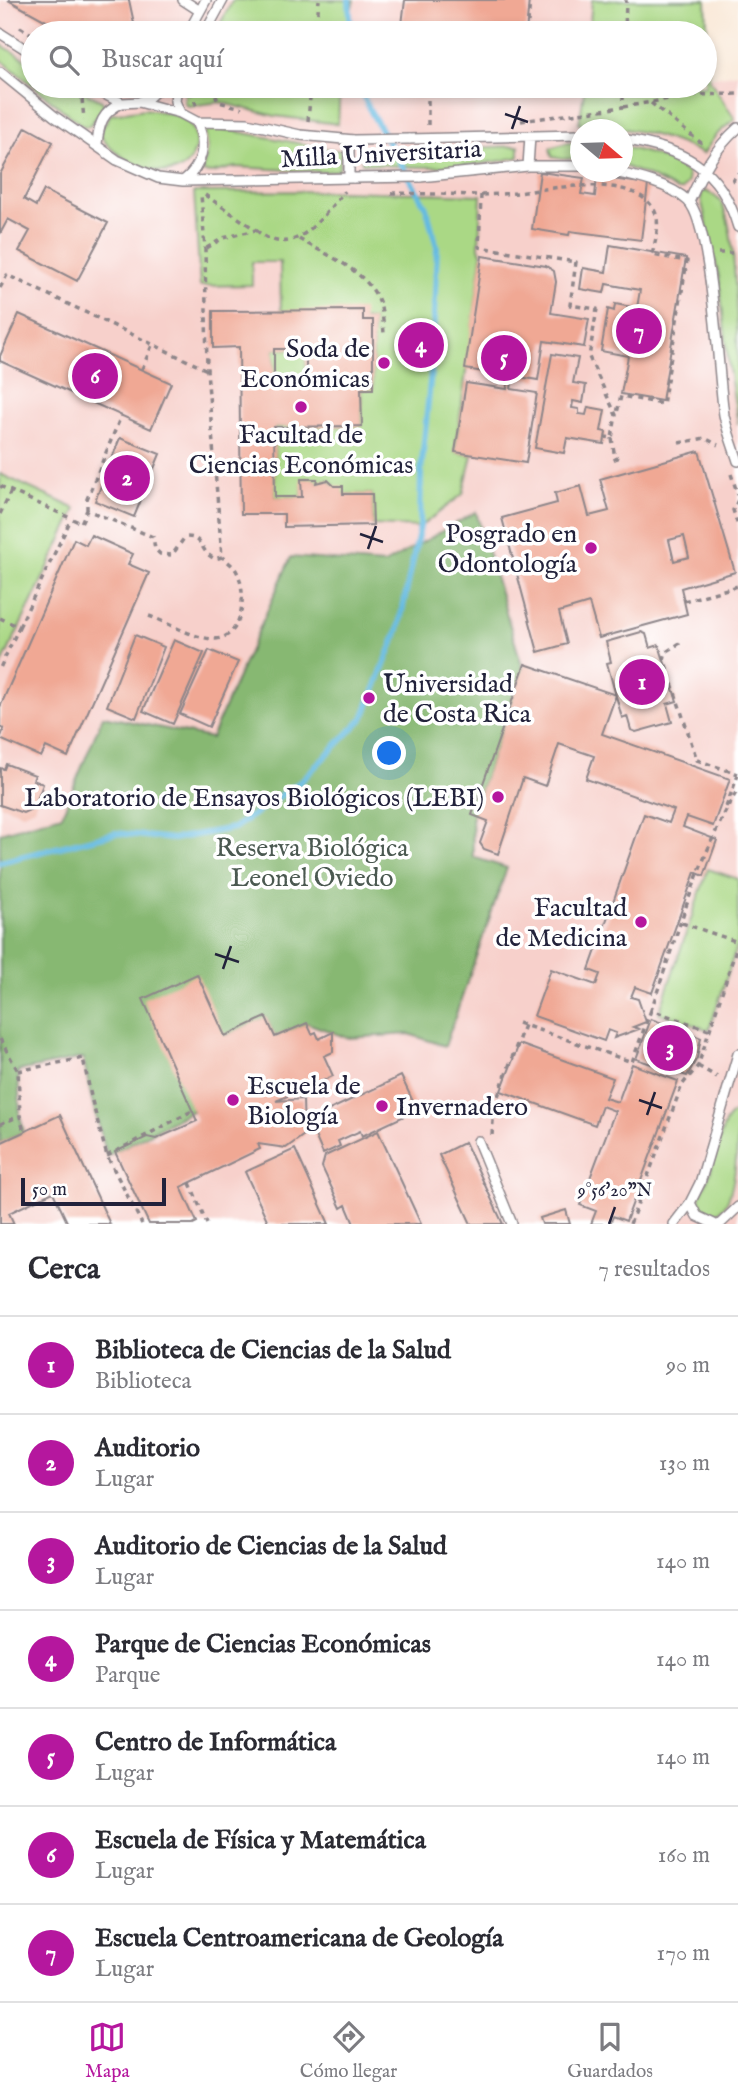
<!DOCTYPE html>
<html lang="es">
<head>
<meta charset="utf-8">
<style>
  :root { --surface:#fff; --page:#f7f7f7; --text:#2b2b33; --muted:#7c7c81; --line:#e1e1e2; --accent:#b5179e }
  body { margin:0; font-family:"IM FELL English",serif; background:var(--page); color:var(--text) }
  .compass { position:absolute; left:570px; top:119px; width:63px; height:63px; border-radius:50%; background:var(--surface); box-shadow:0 4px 10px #0003; rotate:109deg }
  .scale { position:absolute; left:21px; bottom:18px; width:145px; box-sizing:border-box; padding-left:7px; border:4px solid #22223b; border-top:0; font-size:19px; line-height:24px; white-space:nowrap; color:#22223b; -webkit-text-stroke:5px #fff; paint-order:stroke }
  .you { position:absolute; left:390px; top:754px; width:24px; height:24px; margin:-18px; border:5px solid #fff; border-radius:50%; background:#1a73e8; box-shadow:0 0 0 10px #1a73e833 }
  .badge { display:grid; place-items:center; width:46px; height:46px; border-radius:50%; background:var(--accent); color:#fff; font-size:23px; font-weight:700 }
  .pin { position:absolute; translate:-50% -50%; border:4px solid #fff; box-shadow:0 2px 7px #0006 }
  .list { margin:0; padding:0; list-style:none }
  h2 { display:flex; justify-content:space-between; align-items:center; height:91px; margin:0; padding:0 28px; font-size:30px }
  h2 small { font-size:23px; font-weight:400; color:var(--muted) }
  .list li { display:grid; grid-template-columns:46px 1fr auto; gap:21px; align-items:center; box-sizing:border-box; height:98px; padding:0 28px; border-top:2px solid var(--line) }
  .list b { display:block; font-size:26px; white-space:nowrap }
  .list p { margin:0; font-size:23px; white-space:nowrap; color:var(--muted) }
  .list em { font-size:23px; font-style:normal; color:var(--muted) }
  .icon { flex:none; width:38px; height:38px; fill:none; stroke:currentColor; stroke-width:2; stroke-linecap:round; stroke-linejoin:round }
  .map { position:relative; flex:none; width:738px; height:1224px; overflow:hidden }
  .search { position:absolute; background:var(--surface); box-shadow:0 4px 10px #0003; left:21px; right:21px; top:21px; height:77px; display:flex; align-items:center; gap:18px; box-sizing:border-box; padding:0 24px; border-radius:38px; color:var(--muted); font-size:26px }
  .sheet { height:777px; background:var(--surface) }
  nav { display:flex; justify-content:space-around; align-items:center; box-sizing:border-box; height:98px; border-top:2px solid var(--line); background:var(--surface); font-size:19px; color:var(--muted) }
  nav a { display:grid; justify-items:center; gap:4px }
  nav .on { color:var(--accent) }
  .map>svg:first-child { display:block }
  .built { fill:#f7d0cb; fill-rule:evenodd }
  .green { fill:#aad885; stroke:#667d60; stroke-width:2 }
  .forest { fill:#87b872; stroke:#546d56; stroke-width:2 }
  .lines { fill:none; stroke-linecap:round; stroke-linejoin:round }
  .stream { stroke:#64bae1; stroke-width:6 }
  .building { fill:#f0a894; fill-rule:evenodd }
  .service-casing { stroke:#8e868a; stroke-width:12 }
  .path { stroke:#8e868a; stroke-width:3.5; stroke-dasharray:5 5; stroke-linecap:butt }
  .service { stroke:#fff; stroke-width:9 }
  .service-bridge-casing { stroke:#8e868a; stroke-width:12; stroke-linecap:butt }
  .service-bridge { stroke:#fff; stroke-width:9 }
  .ticks { fill:none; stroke:#22223b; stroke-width:2.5 }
  .poi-dot { fill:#b5179e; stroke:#fff; stroke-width:2.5 }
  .labels { text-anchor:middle; stroke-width:7; stroke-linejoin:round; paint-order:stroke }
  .street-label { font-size:26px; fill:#22223b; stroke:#fff }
  .poi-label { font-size:26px; fill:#22223b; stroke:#fff; text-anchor:end }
  .park-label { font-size:26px; fill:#4b5951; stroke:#fff }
  .ticks-label { font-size:18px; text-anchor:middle; fill:#22223b; stroke:#fff; stroke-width:7; stroke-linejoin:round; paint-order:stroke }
</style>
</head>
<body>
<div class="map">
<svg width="738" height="1224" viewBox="0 0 738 1224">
  <rect width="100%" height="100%" fill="#fff"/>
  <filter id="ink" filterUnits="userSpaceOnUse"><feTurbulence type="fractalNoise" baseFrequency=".0143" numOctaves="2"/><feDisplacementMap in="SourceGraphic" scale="14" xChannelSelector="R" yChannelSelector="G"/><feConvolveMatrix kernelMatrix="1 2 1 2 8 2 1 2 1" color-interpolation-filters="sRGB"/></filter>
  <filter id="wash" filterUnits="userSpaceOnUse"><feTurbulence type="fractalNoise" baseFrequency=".00686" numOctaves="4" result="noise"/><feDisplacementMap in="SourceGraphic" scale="28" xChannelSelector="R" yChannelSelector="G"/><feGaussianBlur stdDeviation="1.57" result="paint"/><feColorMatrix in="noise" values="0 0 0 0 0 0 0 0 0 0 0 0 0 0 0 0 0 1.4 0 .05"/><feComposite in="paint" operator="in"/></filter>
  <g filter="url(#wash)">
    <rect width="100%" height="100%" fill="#f9e9d8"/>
    <path class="built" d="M0,0H706L709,78L738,73V1224H0ZM33,33H705V86H33ZM580,130H622V172H580Z"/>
    <path class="green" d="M233,0H354L345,33H215Z
      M592,0H706L709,79L735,119L716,135L703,154C661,132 625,128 579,124L585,86H705V33H589Z
      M0,44L33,64V86H72L102,101L105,107L89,126L86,127L79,123L0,59Z
      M187,86H340L338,124L275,116L220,102L188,106L184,102Z
      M145,109C157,111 171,112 182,118C203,129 199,163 177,170C154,178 113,156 101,136L102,128L111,114Z
      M212,127L341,151L339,170L325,172L235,167L212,173L202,172L208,149L205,130Z
      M567,143H580V158L562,159L552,157L550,148Z
      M519,146V157C467,170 414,169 362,163L361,154L368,151Z
      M622,147C647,151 667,158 687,173L688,182L682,190H677L647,175L623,166Z
      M702,190C709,192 715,195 720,201C729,216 731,237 733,254C738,311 738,367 738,424L729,369L719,277L701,199Z
      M345,191L481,195L479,247L482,256L455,452L472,455L463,494L420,527L373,525L372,494H343L328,480L316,483V479H302V497H275L274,427L362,426L361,389L373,388V320L281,311L280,262H252V285L200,286L194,192Z
      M274,349H306V388H274Z
      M0,474L76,509L0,668Z
      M708,869L738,879V943L709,1030L659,1013Z
      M738,1111C738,1133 738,1213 713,1213C708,1213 702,1209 701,1204C698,1197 703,1190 706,1183C715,1164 717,1141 726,1121C729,1117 733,1113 738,1111Z"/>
    <path class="forest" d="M476,512L523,669L472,815L473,857L507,868L445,1046L409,1034L348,1038L307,1023L275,1037L266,1018L225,1036L192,1111L107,1156L92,1101L83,1058L18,1071L20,1116L24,1132L0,1143V833L62,815L103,716L211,738L291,557L384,564Z"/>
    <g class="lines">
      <path class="stream" d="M349,0L351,33
        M0,862L116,833L173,839L234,828L300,782L363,718L398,630L420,527L421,472L432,362L437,247L426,207L372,114L362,94L360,86"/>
    </g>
    <g id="blocks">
      <path class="building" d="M8,0H129L134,23L104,33H68Z
        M405,0H529L526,33H401Z
        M26,127L53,142L24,199L36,206L44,190L108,223L77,281L19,251L30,231L8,219L0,234V174Z
        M540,172L584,178L581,194L595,196L597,177L648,184L641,240L570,231L569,235L532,229Z
        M610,245L686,258L662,401L621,394L628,356L601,351L608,309L614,311L615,304L637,308L640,290L606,284L604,293L580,289L583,268L606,272Z
        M482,256L546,266L554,271L556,282L551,313L589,319L584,347L544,341L538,380L513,376L511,389L537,393L526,463L455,452L466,383L507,389L509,376L465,369Z
        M363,310V320H373V389H361L362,426L274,427L275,497H302L301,479H317L316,483L328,480L334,486H343V494H372L373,525L284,527V514H241L239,347L213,348V311ZM274,349H306V388H274Z
        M19,314L171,383L151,429L0,361V356Z
        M552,354L578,358L573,383L586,385L583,403L573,401L572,408L579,409V414L586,415L588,407L605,410L601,431L606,432L604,444L567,438L564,453L535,448Z
        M120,438L160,454L134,517L95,501Z
        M699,451L735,572L681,588L687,614L599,638L589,603L559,612L567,644L538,652L502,518L557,503L555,493L581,486L589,516L609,511L600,479ZM684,536L689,557L674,561L669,540Z
        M91,535L133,554L128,564L149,573L68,757L46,747L41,757L0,739L4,729L0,727V707L74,539L86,545Z
        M641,632L646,634L650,648L659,645L677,701L667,704L672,722L636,732L631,730L627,716L622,718L607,663L611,662L606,642Z
        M135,635L164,647L136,718L107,706Z
        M174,640L204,653L173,724L143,711Z
        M209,650L238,662L209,727L180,714Z
        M525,664L616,695L602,734L730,779L713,826L687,817L683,827L717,840L704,876L695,872L652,993L635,987L631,997L638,999L646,1022L633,1027L639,1029L614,1038L616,1033L608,1030L604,1041L534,1016L551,969L596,985L600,974L589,970L644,814L669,823L674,810L586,779L594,756L559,744L545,786L523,778L498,854L484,849L480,843L488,821L472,815Z
        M6,764L35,775L33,780L43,784L34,808L23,813L0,805V768L4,769Z
        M197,974L225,1036L266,1017L275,1037L307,1023L312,1034L316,1032L319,1039L333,1032V1052L324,1056L333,1076L276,1101L303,1099L304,1135L286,1148L258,1144L260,1149L181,1187L197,1222L193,1224H149L115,1152L147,1137L156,1139L197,1121L143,999Z
        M651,1019L701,1038L697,1058L687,1076L636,1059Z
        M519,1044L613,1078L605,1098L618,1102L632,1064L678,1081L626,1221L613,1216L610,1224H591L596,1211L580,1205L615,1111L602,1106L595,1125L501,1091Z
        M401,1076L417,1110L362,1136L360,1131L338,1141L340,1146L323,1154L308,1120Z
        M60,1115L110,1224H68L53,1192L9,1213L14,1224H0V1143Z
        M378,1131L421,1224H354L346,1205L341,1208L322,1167L325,1156Z
        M465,1142L503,1224H471L439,1155Z
        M295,1149L329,1224H269L245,1172Z
        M566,1210L570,1224H542L540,1218Z"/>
    </g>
  </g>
  <g filter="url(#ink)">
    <use href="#blocks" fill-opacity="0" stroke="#8e868a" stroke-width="2"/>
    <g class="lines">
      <defs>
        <path id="service" d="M183,0L200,11
          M0,33L33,54
          M188,33L206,0
          M205,33L223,0
          M0,72L54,116L117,160L158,178L183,181L354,178
          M88,86L122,103L139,102L180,113L197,122L247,123L300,135L354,140
          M177,86L175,101L180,113
          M139,102L147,99L161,86
          M409,139L580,135
          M622,139C682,149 720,165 738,227
          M97,144C99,124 102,112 122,103
          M528,166L530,136
          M614,172C638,177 670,184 688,201C712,224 718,375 724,415C727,431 733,446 738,461
          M420,177L528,166H580
          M349,178V140
          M183,181C203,166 207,144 197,122
          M689,202C702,173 714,149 738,128
          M478,1141L512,1224
          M690,1203L697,1216L714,1224
          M674,1224L690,1203L700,1183L738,1054
          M720,1224L738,1207"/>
      </defs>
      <use href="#service" class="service-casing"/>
      <path class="path" d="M20,27L33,35
        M316,33L319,0
        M527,33L530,0
        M625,33L626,0
        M123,86H133
        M211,86L219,102L242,108
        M191,91L197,107
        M82,99L84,119
        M651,103L705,146
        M623,107L692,95L738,94
        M308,121L311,86
        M521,121L623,107V86
        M428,125V98L432,86
        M734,182L733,180L738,173
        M391,193L481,195L479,247L576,262L570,305L597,309L589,357L616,415L612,438L605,437
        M205,195L256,230L223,238L205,249
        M482,195C496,194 511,194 525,192C556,187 633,175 653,208C662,221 655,242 652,255L687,261L663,404L621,396L617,413
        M256,230C294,263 321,217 345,191
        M299,239C326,255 362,268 377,297C383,308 383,322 384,334
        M718,253H732
        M0,288L7,275L207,370
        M142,369L153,343
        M612,438L615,459L620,457
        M679,443L705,438L718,445
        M731,474L738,495
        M0,486L81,523L87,510L153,537L155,549L160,554L172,555L185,537C205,536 198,551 215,559L222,557L207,370L205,249L201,194
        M738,500L733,510L738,526
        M87,510V499L121,416
        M0,514L11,491
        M684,601L738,586
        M149,616C169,623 194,639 215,639C244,638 247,592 237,572C234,566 227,561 222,557
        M0,618L19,627L0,668
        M19,627L71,519
        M680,643L666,652L664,659L697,760L738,774
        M726,807L738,775
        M682,923L738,942
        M518,1023L524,1025
        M709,1030L651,1010C677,936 698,857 738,789
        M0,1039L18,1071L20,1116L24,1132
        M698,1066L717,1077
        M18,1071L83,1058L92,1101L107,1156L142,1224
        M0,1124L20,1116
        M492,1135L494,1107L524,1025L632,1062L651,1010
        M107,1156L192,1111
        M190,1183L207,1224
        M630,1224L682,1085L698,1066L738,943"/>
      <use href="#service" class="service"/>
      <defs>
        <path id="service-bridge" d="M354,140L409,139
          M354,178L420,177"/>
      </defs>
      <use href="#service-bridge" class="service-bridge-casing"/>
      <use href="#service-bridge" class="service-bridge"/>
    </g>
  </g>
  <path class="ticks" d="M505,114L528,122M512,129L520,106M360,534L383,542M368,549L376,526M215,954L239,962M223,969L231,946M639,1100L662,1108M647,1115L655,1092M609,1224L615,1207"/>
  <g class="poi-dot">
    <circle cx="384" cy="363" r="7"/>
    <circle cx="301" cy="407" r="7"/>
    <circle cx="591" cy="548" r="7"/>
    <circle cx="369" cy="698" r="7"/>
    <circle cx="498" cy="797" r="7"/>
    <circle cx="641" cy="922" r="7"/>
    <circle cx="233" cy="1100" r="7"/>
    <circle cx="382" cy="1106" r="7"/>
  </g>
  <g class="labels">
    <g class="street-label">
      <text transform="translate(381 153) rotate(-3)" y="9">Milla Universitaria</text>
    </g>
    <g class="poi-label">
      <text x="370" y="357">Soda de<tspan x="370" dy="30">Económicas</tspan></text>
      <text x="301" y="443" text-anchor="middle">Facultad de<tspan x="301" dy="30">Ciencias Económicas</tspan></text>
      <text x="577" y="542">Posgrado en<tspan x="577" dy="30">Odontología</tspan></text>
      <text x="383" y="692" text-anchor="start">Universidad<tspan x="383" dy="30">de Costa Rica</tspan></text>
      <text x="484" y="806">Laboratorio de Ensayos Biológicos (LEBI)</text>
      <text x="627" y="916">Facultad<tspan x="627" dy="30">de Medicina</tspan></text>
      <text x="247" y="1094" text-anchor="start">Escuela de<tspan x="247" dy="30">Biología</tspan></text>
      <text x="396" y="1115" text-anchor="start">Invernadero</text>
    </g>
    <g class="park-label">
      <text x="312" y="856">Reserva Biológica<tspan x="312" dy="30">Leonel Oviedo</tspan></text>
    </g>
  </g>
  <g class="ticks-label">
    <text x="615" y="1196">9°56'20"N</text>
  </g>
</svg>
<svg class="compass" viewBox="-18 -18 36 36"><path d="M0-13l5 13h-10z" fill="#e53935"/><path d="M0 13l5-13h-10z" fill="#7c7c81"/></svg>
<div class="scale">50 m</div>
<div class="you"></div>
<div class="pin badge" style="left:642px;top:682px">1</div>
<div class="pin badge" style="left:127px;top:478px">2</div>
<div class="pin badge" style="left:670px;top:1048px">3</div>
<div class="pin badge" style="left:421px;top:345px">4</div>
<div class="pin badge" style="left:504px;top:358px">5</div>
<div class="pin badge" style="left:95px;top:376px">6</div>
<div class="pin badge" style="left:639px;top:331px">7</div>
<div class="search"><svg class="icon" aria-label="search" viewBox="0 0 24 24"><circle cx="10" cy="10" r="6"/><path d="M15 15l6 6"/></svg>Buscar aquí</div>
</div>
<section class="sheet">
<h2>Cerca<small>7 resultados</small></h2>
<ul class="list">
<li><span class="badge">1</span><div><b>Biblioteca de Ciencias de la Salud</b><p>Biblioteca</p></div><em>90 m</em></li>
<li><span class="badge">2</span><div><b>Auditorio</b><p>Lugar</p></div><em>130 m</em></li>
<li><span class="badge">3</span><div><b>Auditorio de Ciencias de la Salud</b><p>Lugar</p></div><em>140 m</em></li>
<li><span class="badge">4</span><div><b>Parque de Ciencias Económicas</b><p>Parque</p></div><em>140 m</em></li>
<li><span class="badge">5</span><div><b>Centro de Informática</b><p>Lugar</p></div><em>140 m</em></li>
<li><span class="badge">6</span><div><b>Escuela de Física y Matemática</b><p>Lugar</p></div><em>160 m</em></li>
<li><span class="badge">7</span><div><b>Escuela Centroamericana de Geología</b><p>Lugar</p></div><em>170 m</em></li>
</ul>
</section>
<nav>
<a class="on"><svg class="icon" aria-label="map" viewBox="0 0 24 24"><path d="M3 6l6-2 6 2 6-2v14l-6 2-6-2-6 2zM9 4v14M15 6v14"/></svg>Mapa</a>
<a><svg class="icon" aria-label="directions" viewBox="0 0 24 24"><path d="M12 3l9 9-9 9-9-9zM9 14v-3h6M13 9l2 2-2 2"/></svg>Cómo llegar</a>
<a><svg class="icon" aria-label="saved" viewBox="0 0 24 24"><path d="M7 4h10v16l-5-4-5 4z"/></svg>Guardados</a>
</nav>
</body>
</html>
